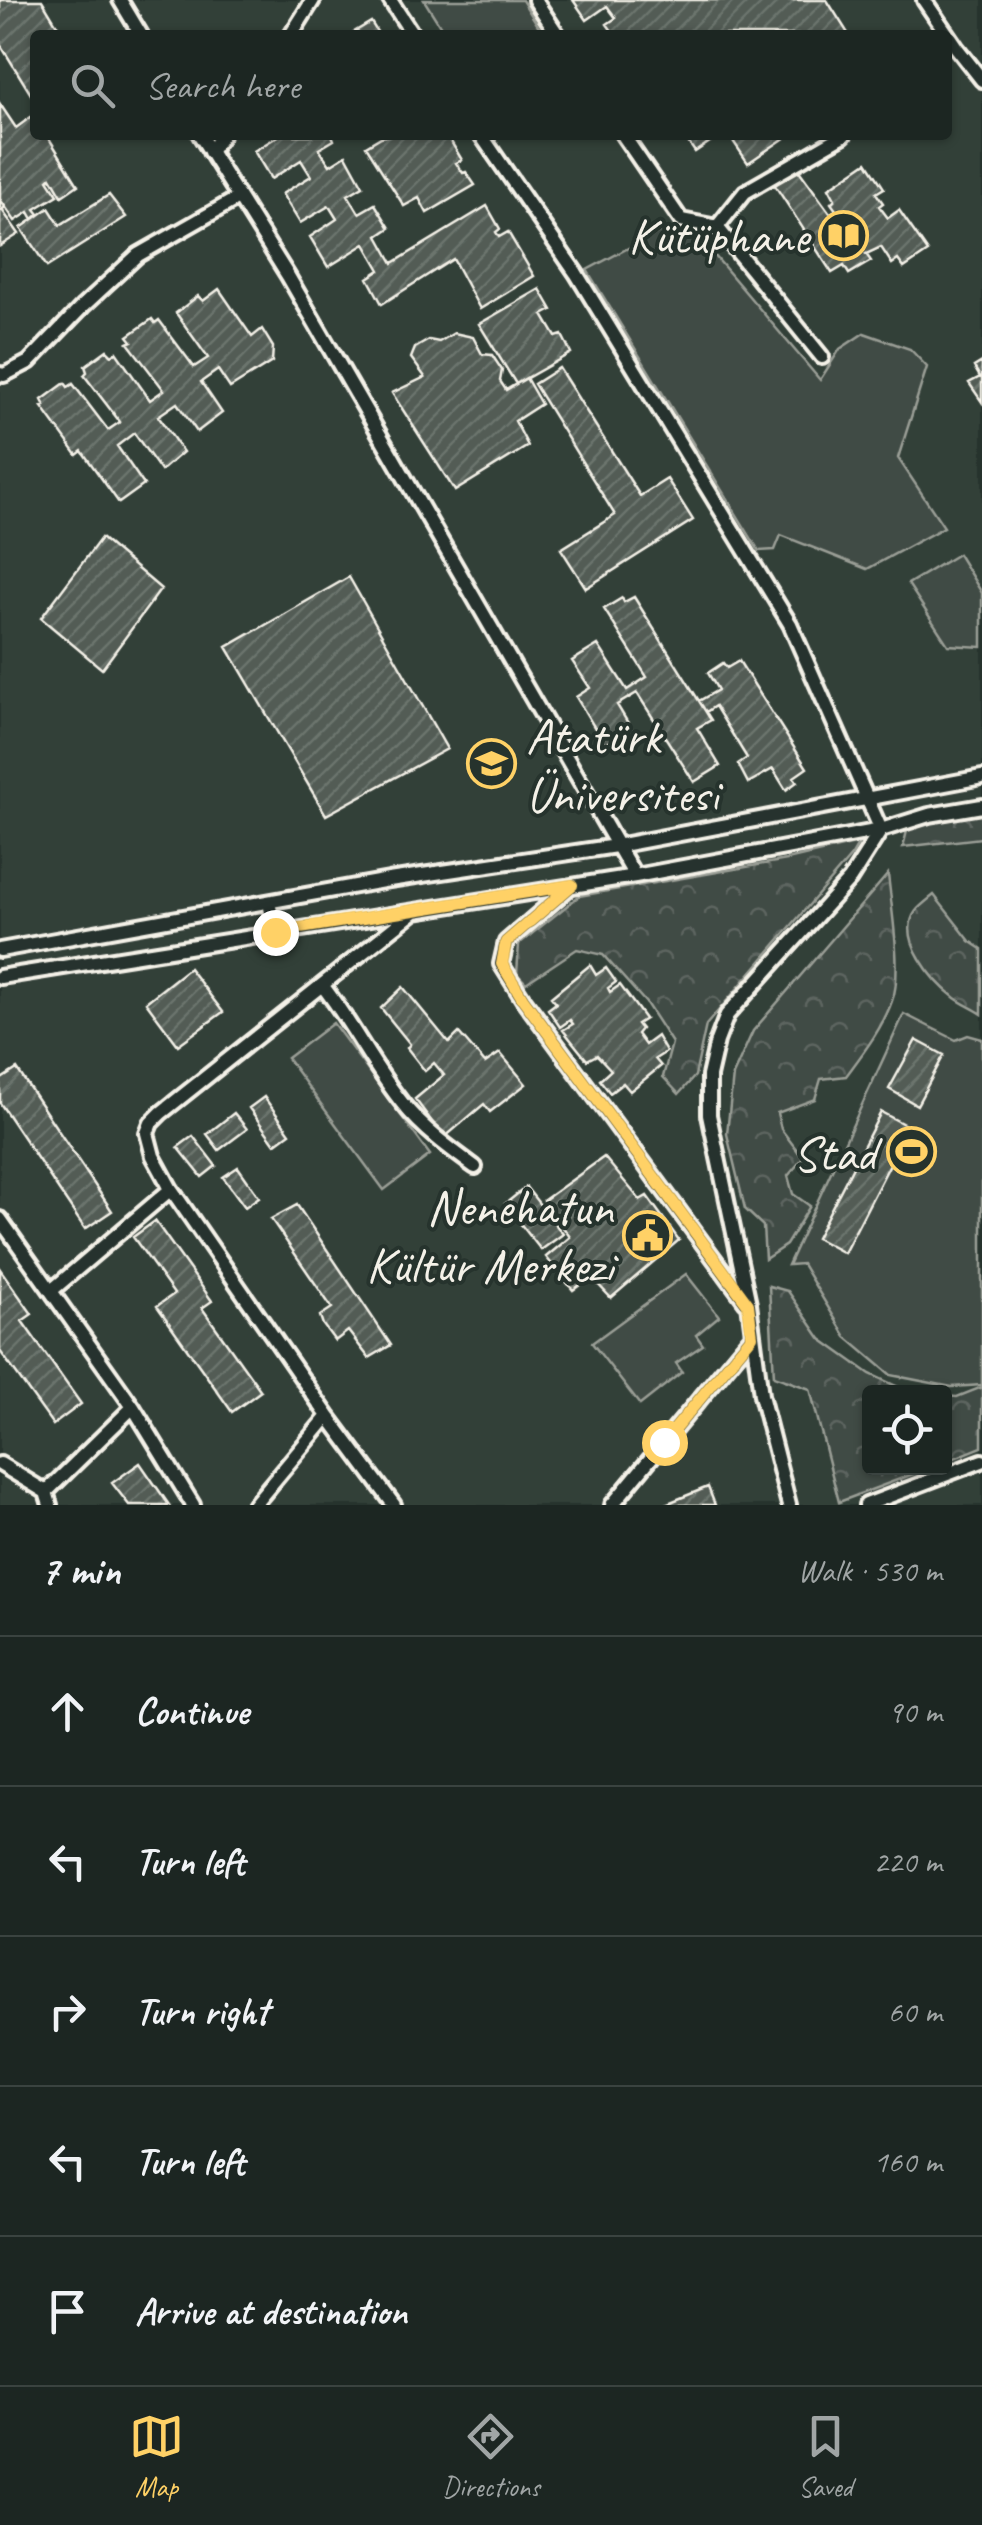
<!DOCTYPE html>
<html lang="en">
<head>
<meta charset="utf-8">
<style>
  :root { --surface:#1c2622; --page:#252e2a; --text:#f1f3f6; --muted:#a0a5a5; --line:#3a4340; --accent:#ffd166 }
  body { margin:0; font-family:Caveat,sans-serif; background:var(--page); color:var(--text) }
  .controls { position:absolute; right:30px; bottom:30px; display:grid; overflow:hidden; border-radius:10px; box-shadow:0 2px 8px #0004 }
  .controls button { width:90px; height:90px; display:grid; place-items:center; padding:0; border:0; border-bottom:2px solid var(--line); background:var(--surface); color:var(--text); font:50px sans-serif }
  .stop { position:absolute; width:30px; height:30px; margin:-22px; border:8px solid #ffd166; border-radius:50%; background:#fff }
  .stop.end { background:#ffd166; border-color:#fff; box-shadow:0 2px 10px #0008 }
  .list { margin:0; padding:0; list-style:none }
  h2 { display:flex; justify-content:space-between; align-items:center; height:130px; margin:0; padding:0 40px; font-size:42px }
  h2 small { font-size:32px; font-weight:400; color:var(--muted) }
  .list li { display:grid; grid-template-columns:65px 1fr auto; gap:30px; align-items:center; box-sizing:border-box; height:150px; padding:0 40px; border-top:2px solid var(--line) }
  .list b { display:block; font-size:38px; white-space:nowrap }
  .list em { font-size:32px; font-style:normal; color:var(--muted) }
  .icon { flex:none; width:55px; height:55px; fill:none; stroke:currentColor; stroke-width:2; stroke-linecap:round; stroke-linejoin:round }
  .map { position:relative; flex:none; width:982px; height:1505px; overflow:hidden }
  .search { position:absolute; background:var(--surface); box-shadow:0 2px 8px #0004; left:30px; right:30px; top:30px; height:110px; display:flex; align-items:center; gap:25px; box-sizing:border-box; padding:0 35px; border-radius:10px; color:var(--muted); font-size:38px }
  .sheet { height:880px; background:var(--surface) }
  nav { display:flex; justify-content:space-around; align-items:center; box-sizing:border-box; height:140px; border-top:2px solid var(--line); background:var(--surface); font-size:28px; color:var(--muted) }
  nav a { display:grid; justify-items:center; gap:5px }
  nav .on { color:var(--accent) }
  .map>svg:first-child { display:block }
  .built { fill:#333f39; fill-rule:evenodd }
  .green { fill:#414b45; stroke:#9a9e96; stroke-width:2.5 }
  .forest { fill:url(#forest-crowns); stroke:#9a9e96; stroke-width:2.5 }
  .building { fill:url(#building-hatch); stroke:#f4f1e8; stroke-width:2.5 }
  .lines { fill:none; stroke-linecap:round; stroke-linejoin:round }
  .street-casing { stroke:#f4f1e8; stroke-width:20 }
  .street { stroke:#26332d; stroke-width:12 }
  .route { stroke:#ffd166; stroke-width:12 }
  .labels { text-anchor:middle; stroke-width:8; stroke-linejoin:round; paint-order:stroke }
  .poi-label { font-size:50px; fill:#f4f1e8; stroke:#26332d; text-anchor:end }
</style>
</head>
<body>
<div class="map">
<svg width="982" height="1505" viewBox="0 0 982 1505">
  <defs>
    <pattern id="forest-crowns" width="20" height="18" patternUnits="userSpaceOnUse" patternTransform="scale(2.5)"><rect width="20" height="18" fill="#414b45"/><path d="M2 6a3 3 0 1 1 6 0M12 15a3 3 0 1 1 6 0" fill="none" stroke="#5d6560"/></pattern>
    <pattern id="building-hatch" width="6" height="6" patternUnits="userSpaceOnUse" patternTransform="scale(2.5)"><rect width="6" height="6" fill="#525c55"/><path d="M-1 1l2-2M0 6l6-6M5 7l2-2" fill="none" stroke="#6c746d"/></pattern>
  </defs>
  <rect width="100%" height="100%" fill="#26332d"/>
  <filter id="ink" filterUnits="userSpaceOnUse"><feTurbulence type="fractalNoise" baseFrequency=".01" numOctaves="2"/><feDisplacementMap in="SourceGraphic" scale="20" xChannelSelector="R" yChannelSelector="G"/><feConvolveMatrix kernelMatrix="1 2 1 2 8 2 1 2 1" color-interpolation-filters="sRGB"/></filter>
  <g filter="url(#ink)">
    <path class="built" d="M0,0H982V1505H0ZM35,35H947V135H35ZM870,1392H944V1468H870Z"/>
    <path class="green" d="M424,0H522L544,35H446Z
      M662,230L703,242L820,380L840,349L864,333L910,349L927,367L898,458L944,527L867,569L781,535L775,550L759,551L587,270Z
      M958,554L982,593V647L948,645L908,584Z
      M904,1014L956,1040L968,1035L982,1039V1385L952,1387L891,1375L846,1337L802,1264L788,1265Z
      M333,1023L430,1155L384,1190L287,1058Z
      M686,1274L719,1316L696,1335L703,1345L676,1363L682,1372L640,1405L592,1343Z"/>
    <path class="forest" d="M982,814V838L903,847L908,827Z
      M859,843L852,855L706,1025L695,1076L679,1094L663,1077L672,1043L646,1003L603,955L577,949L526,983L517,974L519,944L579,896L787,860Z
      M888,874C891,905 903,974 892,1001C882,1029 863,1053 846,1076L821,1079L815,1099L777,1113L781,1129L803,1158L788,1176L793,1194L810,1206L786,1245L765,1259L763,1226L745,1209L727,1134L733,1075L753,1031Z
      M934,895L970,941L982,949V1014C973,1008 963,1004 955,998C933,981 896,938 916,911C921,905 928,900 934,895Z
      M769,1286L788,1291L821,1339L870,1374L909,1392H870V1468H929L839,1502L810,1389L774,1376Z
      M982,1387V1447L945,1462V1396L957,1397Z"/>
    <path class="building" d="M0,0H42L63,35H35V101L0,44Z
      M573,0H827L849,35H615L607,24L616,18L607,6L587,20Z
      M371,22L379,35H349Z
      M0,104L16,128L35,114V135H47L78,185L62,196L51,177L48,180L58,195L35,209L39,214L33,219L29,212L15,221L0,199Z
      M280,135H332L334,140L319,149L330,165L346,155L363,186L348,195L359,213L375,204L390,228L378,236L393,263L487,206L500,229L496,232L499,237L508,232L534,276L480,309L453,259L382,304L368,278L380,270L365,244L328,267L310,237L337,219L329,206L300,223L282,194L311,176L301,160L271,179L254,151Z
      M390,135H447L462,160L456,163L463,173L466,172L475,185L427,213L419,198L404,206L366,146L381,137Z
      M683,135H720L695,152Z
      M729,135H789L748,163Z
      M867,162L884,188L876,193L883,203L879,206L888,218L899,210L928,252L904,268L898,260L892,264L881,247L866,254L871,261L849,274L844,266L832,273L774,184L798,169L830,213L836,210L831,203L835,199L829,188Z
      M109,195L126,217L47,267L21,228L49,208L60,225Z
      M0,199L5,207L2,210L19,234L0,246Z
      M219,289L252,337L262,329L273,347L272,362L230,388L218,370L201,382L222,413L197,432L177,403L158,416L183,452L161,471L134,433L117,446L144,485L119,503L82,451L77,455L42,407L45,406L42,400L65,383L68,387L73,384L108,430L120,422L84,375L87,372L85,366L107,350L112,355L116,352L150,400L164,390L128,343L132,341L128,336L152,319L155,323L159,320L194,367L208,358L176,313L198,296L203,301Z
      M540,289L552,310L543,315L556,337L562,335L571,353L516,384L479,324Z
      M454,333L473,337L482,354L492,355L502,370L500,381L506,390L526,378L541,404L515,421L528,446L455,491L392,393L425,377L411,358L415,348L429,340L439,342Z
      M982,362V402L969,383L980,377L974,367Z
      M559,368L640,496L667,479L693,520L586,588L561,549L615,515L534,384Z
      M101,538L161,589L102,669L41,618Z
      M349,577L447,749L326,815L227,647Z
      M634,597L711,720L697,728L720,766L694,782L637,693L617,705L631,728L605,745L576,697L590,688L572,661L598,645L627,690L647,677L604,609L622,598L624,602Z
      M739,661L807,768L794,777L797,782L786,790L773,769L748,783L738,764L747,758L715,706L706,712L699,701L718,690L708,673L723,663L727,668Z
      M590,965L596,975L606,968L616,982L608,988L610,992L620,985L645,1019L637,1024L641,1029L637,1034L645,1045L657,1036L666,1052L655,1059L661,1066L630,1091L623,1083L610,1093L600,1080L611,1070L597,1055L587,1060L563,1030L573,1024L570,1020L560,1027L548,1009L556,1003L551,997Z
      M189,968L223,1012L178,1045L146,1002Z
      M403,987L449,1043L459,1033L485,1063L500,1053L526,1084L490,1112L484,1104L444,1138L415,1099L444,1075L434,1063L425,1071L407,1048L410,1044L381,1008Z
      M916,1040L944,1055L917,1105L889,1089Z
      M17,1069L112,1211L85,1229L0,1103V1080Z
      M264,1097L290,1133L275,1144L249,1108Z
      M881,1112L909,1127L844,1253L816,1238Z
      M234,1113L247,1129L219,1150L207,1134Z
      M193,1136L216,1166L202,1177L178,1147Z
      M604,1157L640,1200L647,1196L679,1240L611,1298L591,1277L573,1290L546,1257L570,1237L544,1200Z
      M238,1167L259,1197L245,1207L223,1177Z
      M526,1187L563,1234L541,1250L505,1204Z
      M297,1205L391,1345L369,1358L348,1331L335,1341L323,1325L320,1316L332,1308L271,1219Z
      M155,1221L212,1301L202,1308L261,1391L232,1412L157,1306L174,1294L133,1237Z
      M0,1269L32,1314L22,1321L81,1404L53,1425L0,1351Z
      M140,1463L169,1505H129L112,1483Z
      M708,1487L715,1505H663Z"/>
    <g class="lines">
      <defs>
        <path id="street" d="M120,0L141,35
          M390,0L413,35
          M535,0L558,35
          M924,0L956,47L982,80
          M291,35L313,0
          M200,135L288,276L635,876
          M481,135L576,273L790,624L881,830L850,879L727,1015L717,1041L709,1076V1115L749,1304L761,1395L789,1505
          M623,135L681,220L717,227L822,357
          M210,152L222,135
          M717,227L745,192L844,135
          M0,374L4,375L29,362L83,306L138,255L238,198
          M571,886L506,942L501,964L523,999L746,1302
          M269,902L275,932
          M0,950L389,880L616,846L982,777
          M0,977L635,876L881,830L929,815L982,806
          M322,985C352,1023 373,1067 403,1104C423,1129 449,1148 475,1167
          M0,1219L133,1407L193,1505
          M51,1291L171,1189
          M0,1464L46,1492L50,1505
          M46,1492L133,1407
          M254,1505L328,1416
          M394,1505L328,1416L171,1189L153,1156L147,1133L151,1123L161,1113L415,911
          M612,1505L752,1336
          M866,1505L982,1461"/>
      </defs>
      <use href="#street" class="street-casing"/>
      <use href="#street" class="street"/>
    </g>
  </g>
  <g class="lines" filter="url(#ink)">
    <path class="route" d="M275,932L572,885L506,942L502,964L523,999L748,1304L752,1336L664,1442"/>
  </g>
  <defs>
    <symbol id="library-ring" viewBox="-11 -11 22 22"><circle r="9.5" fill="#26332d" stroke="#ffd166" stroke-width="1.5"/><path d="M-6-4Q-3-5.5-.7-3.5V5Q-3 3-6 4ZM6-4Q3-5.5 .7-3.5V5Q3 3 6 4Z" fill="#ffd166"/></symbol>
    <symbol id="university-ring" viewBox="-11 -11 22 22"><circle r="9.5" fill="#26332d" stroke="#ffd166" stroke-width="1.5"/><path d="M0-5L7-2L0 1L-7-2ZM-4 1L0 2.5L4 1V4Q0 6-4 4Z" fill="#ffd166"/></symbol>
    <symbol id="stadium-ring" viewBox="-11 -11 22 22"><circle r="9.5" fill="#26332d" stroke="#ffd166" stroke-width="1.5"/><path d="M0-5a6.5 5 0 1 0 0 10a6.5 5 0 1 0 0-10ZM-3.5-1.8h7v3.6h-7Z" fill="#ffd166"/></symbol>
    <symbol id="civic-ring" viewBox="-11 -11 22 22"><circle r="9.5" fill="#26332d" stroke="#ffd166" stroke-width="1.5"/><path d="M-.6-6.5H3V-4.5H.6V-3L4-1V1h2V6H-6V1h2V-1L-.6-3ZM-1.2 2.5V6h2.4V2.5Z" fill="#ffd166"/></symbol>
  </defs>
  <g fill-rule="evenodd">
    <use href="#library-ring" x="816" y="208" width="55" height="55"/>
    <use href="#university-ring" x="464" y="736" width="55" height="55"/>
    <use href="#stadium-ring" x="884" y="1124" width="55" height="55"/>
    <use href="#civic-ring" x="620" y="1208" width="55" height="55"/>
  </g>
  <g class="labels">
    <g class="poi-label">
      <text x="809" y="253">Kütüphane</text>
      <text x="526" y="753" text-anchor="start">Atatürk<tspan x="526" dy="58">Üniversitesi</tspan></text>
      <text x="876" y="1170">Stad</text>
      <text x="613" y="1224">Nenehatun<tspan x="613" dy="58">Kültür Merkezi</tspan></text>
    </g>
  </g>
</svg>
<div class="controls">
<button><svg class="icon" aria-label="locate" viewBox="0 0 24 24"><circle cx="12" cy="12" r="6"/><path d="M12 2v4M12 18v4M2 12h4M18 12h4"/></svg></button>
</div>
<div class="stop" style="left:664px;top:1442px"></div>
<div class="stop end" style="left:275px;top:932px"></div>
<div class="search"><svg class="icon" aria-label="search" viewBox="0 0 24 24"><circle cx="10" cy="10" r="6"/><path d="M15 15l6 6"/></svg>Search here</div>
</div>
<section class="sheet">
<h2>7 min<small>Walk · 530 m</small></h2>
<ul class="list">
<li><svg class="icon" aria-label="ahead" viewBox="0 0 24 24"><path d="M12 20V5M6 11l6-6 6 6"/></svg><div><b>Continue</b></div><em>90 m</em></li>
<li><svg class="icon" aria-label="left" viewBox="0 0 24 24"><path d="M17 20v-9H6M10 6l-5 5 5 5"/></svg><div><b>Turn left</b></div><em>220 m</em></li>
<li><svg class="icon" aria-label="right" viewBox="0 0 24 24"><path d="M7 20v-9h11M14 6l5 5-5 5"/></svg><div><b>Turn right</b></div><em>60 m</em></li>
<li><svg class="icon" aria-label="left" viewBox="0 0 24 24"><path d="M17 20v-9H6M10 6l-5 5 5 5"/></svg><div><b>Turn left</b></div><em>160 m</em></li>
<li><svg class="icon" aria-label="arrive" viewBox="0 0 24 24"><path d="M6 21V4h12l-3 4 3 4H6"/></svg><div><b>Arrive at destination</b></div></li>
</ul>
</section>
<nav>
<a class="on"><svg class="icon" aria-label="map" viewBox="0 0 24 24"><path d="M3 6l6-2 6 2 6-2v14l-6 2-6-2-6 2zM9 4v14M15 6v14"/></svg>Map</a>
<a><svg class="icon" aria-label="directions" viewBox="0 0 24 24"><path d="M12 3l9 9-9 9-9-9zM9 14v-3h6M13 9l2 2-2 2"/></svg>Directions</a>
<a><svg class="icon" aria-label="saved" viewBox="0 0 24 24"><path d="M7 4h10v16l-5-4-5 4z"/></svg>Saved</a>
</nav>
</body>
</html>
